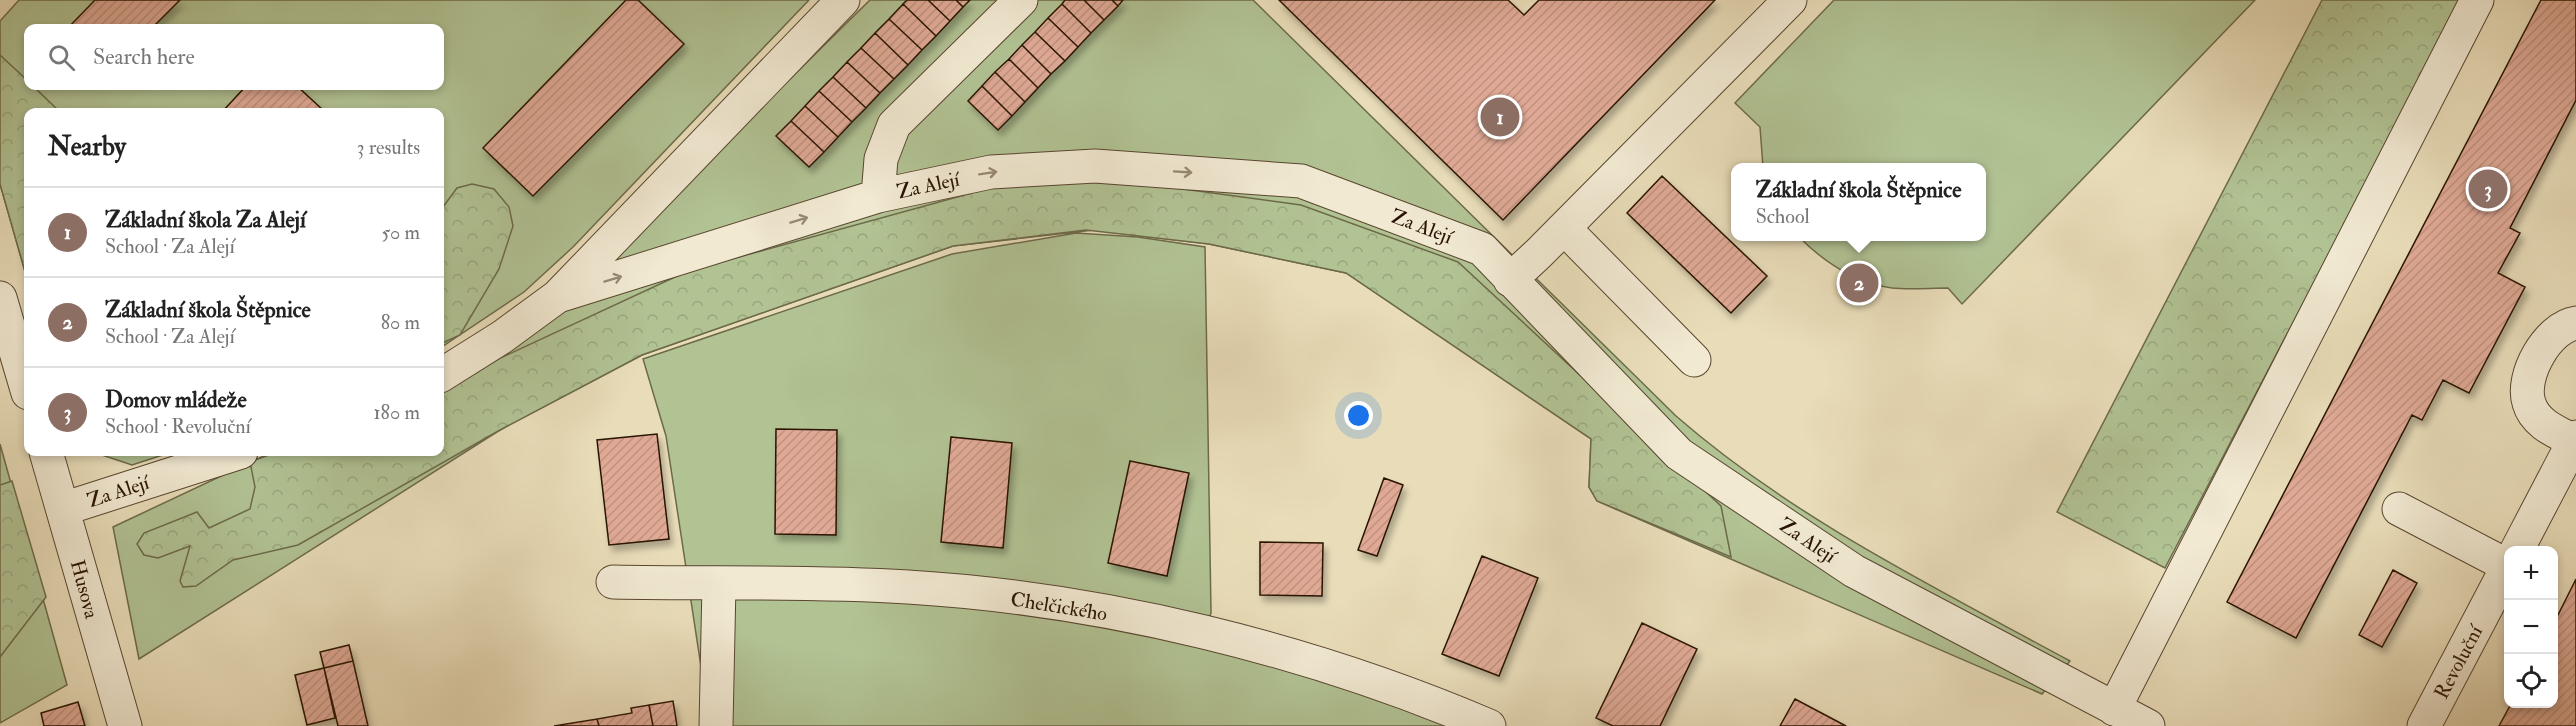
<!DOCTYPE html>
<html lang="en">
<head>
<meta charset="utf-8">
<style>
  :root { --surface:#fff; --page:#f6f6f6; --text:#222; --muted:#767676; --line:#e0e0e0; --accent:#b45309 }
  body { margin:0; font-family:"IM FELL Double Pica",serif; background:var(--page); color:var(--text) }
  .controls { position:absolute; right:18px; bottom:18px; display:grid; overflow:hidden; border-radius:12px; box-shadow:0 3px 9px #0003 }
  .controls button { width:54px; height:54px; display:grid; place-items:center; padding:0; border:0; border-bottom:2px solid var(--line); background:var(--surface); color:var(--text); font:30px sans-serif }
  .you { position:absolute; left:1359px; top:416px; width:21px; height:21px; margin:-15px; border:4px solid #fff; border-radius:50%; background:#1a73e8; box-shadow:0 0 0 9px #1a73e833 }
  .badge { display:grid; place-items:center; width:39px; height:39px; border-radius:50%; background:var(--accent); color:#fff; font-size:20px; font-weight:700 }
  .pin { position:absolute; translate:-50% -50%; border:3px solid #fff; box-shadow:0 2px 6px #0006 }
  .popup { position:absolute; left:1731px; top:163px; width:255px; height:78px; box-sizing:border-box; display:grid; place-content:center; border-radius:12px; background:var(--surface); filter:drop-shadow(0 2px 4px #0005); font-size:20px; white-space:nowrap; color:var(--muted) }
  .popup b { font-size:22px; color:var(--text) }
  .popup::after { content:''; position:absolute; left:50%; top:100%; margin-left:-12px; border:12px solid transparent; border-top-color:var(--surface) }
  .list { margin:0; padding:0; list-style:none }
  h2 { display:flex; justify-content:space-between; align-items:center; height:78px; margin:0; padding:0 24px; font-size:26px }
  h2 small { font-size:20px; font-weight:400; color:var(--muted) }
  .list li { display:grid; grid-template-columns:39px 1fr auto; gap:18px; align-items:center; box-sizing:border-box; height:90px; padding:0 24px; border-top:2px solid var(--line) }
  .list b { display:block; font-size:22px; white-space:nowrap }
  .list p { margin:0; font-size:20px; white-space:nowrap; color:var(--muted) }
  .list em { font-size:20px; font-style:normal; color:var(--muted) }
  .icon { flex:none; width:33px; height:33px; fill:none; stroke:currentColor; stroke-width:2; stroke-linecap:round; stroke-linejoin:round }
  .map { position:relative; flex:none; width:2576px; height:726px; overflow:hidden }
  .search { position:absolute; background:var(--surface); box-shadow:0 3px 9px #0003; left:24px; top:24px; width:420px; height:66px; display:flex; align-items:center; gap:15px; box-sizing:border-box; padding:0 21px; border-radius:12px; color:var(--muted); font-size:22px }
  .panel { position:absolute; background:var(--surface); box-shadow:0 3px 9px #0003; left:24px; top:108px; width:420px; height:348px; border-radius:12px }
  .map>svg:first-child { display:block }
  .green { fill:#b1c293; stroke:#6d6a4a; stroke-width:1.5; fill-rule:evenodd }
  .forest { fill:url(#forest-crowns); stroke:#6d6a4a; stroke-width:1.5 }
  .building { fill:url(#building-hatch); stroke:#291302; stroke-width:1.5; filter:url(#shadow) }
  .lines { fill:none; stroke-linecap:round; stroke-linejoin:round }
  .minor-casing { stroke:#594630; stroke-width:35 }
  .minor { stroke:#f1e9d2; stroke-width:33 }
  .oneway { stroke:#978974 }
  .labels { text-anchor:middle; stroke-width:5; stroke-linejoin:round; paint-order:stroke }
  .street-label { font-size:20px; fill:#291302; stroke:#f1e9d2 }
</style>
</head>
<body>
<div class="map">
<svg width="2576" height="726" viewBox="0 0 2576 726">
  <defs>
    <pattern id="forest-crowns" width="20" height="18" patternUnits="userSpaceOnUse" patternTransform="scale(1.5)"><rect width="20" height="18" fill="#b1c293"/><path d="M2 6a3 3 0 1 1 6 0M12 15a3 3 0 1 1 6 0" fill="none" stroke="#98a67d"/></pattern>
    <pattern id="building-hatch" width="6" height="6" patternUnits="userSpaceOnUse" patternTransform="scale(1.5)"><rect width="6" height="6" fill="#dfa995"/><path d="M-1 1l2-2M0 6l6-6M5 7l2-2" fill="none" stroke="#bf917f"/></pattern>
    <filter id="shadow"><feDropShadow dx="3.5" dy="6" stdDeviation="3" flood-color="#0004"/></filter>
  </defs>
  <rect width="100%" height="100%" fill="#e9ddb9"/>
  <filter id="stains"><feTurbulence type="fractalNoise" baseFrequency=".00333" numOctaves="4"/><feColorMatrix values="0 0 0 0 .2 0 0 0 0 .09 0 0 0 0 .02 0 0 0 .5 -.17"/></filter>
  <radialGradient id="worn" r=".72"><stop offset=".6" stop-color="#630" stop-opacity="0"/><stop offset="1" stop-color="#630" stop-opacity=".3"/></radialGradient>
  <path class="green" d="M19,0H809L573,247L524,292L440,348V112H28V282L0,184V21ZM28,28H440V86H28Z
    M870,0H1253L1676,416C1793,518 1934,587 2070,661L2042,694L1597,501L1589,487L1591,439L1346,273L1209,244L1094,230L953,246L642,355L500,430L139,659L113,527L272,452H440V373L537,328Z
    M1834,0H2255L1962,304L1948,288C1930,288 1910,290 1892,288C1856,283 1824,262 1799,237L1982,236V168L1763,167L1760,127L1735,103Z
    M1076,233L1138,237L1205,247L1211,613L1201,643L1463,726H710L666,436L643,359L952,254Z
    M0,444L67,685L0,723Z
    M93,452H172L132,465Z"/>
  <path class="forest" d="M2322,0H2461L2165,568L2057,512Z
    M0,55L28,81V86H33L60,112H28V282L0,184Z
    M1116,180L1301,205L1458,262L1721,506L1731,557L1597,501L1589,487L1591,439L1346,273L1209,244L1086,230L953,246L642,355L500,430L298,545L233,560L196,586L183,587L180,581L190,546L158,558L144,555L137,544L144,533L197,512L209,528L250,509L255,487L250,462L277,452H440V386L688,271L990,188Z
    M472,184L494,189L509,207L513,226L499,269L460,335L440,344V211L457,188Z
    M12,481L46,597L0,657V485Z"/>
  <path class="building" d="M95,0H180L152,28H68Z
    M626,0H638L684,44L533,196L483,148Z
    M907,0H928L950,21L936,36L903,4Z
    M928,0H956L963,7L950,21Z
    M956,0H970L963,7Z
    M1065,0H1084L1104,20L1091,33L1062,4Z
    M1084,0H1112L1118,6L1104,20Z
    M1112,0H1123L1118,6Z
    M1279,0H1508L1524,15L1539,0H1715L1503,220Z
    M2541,0H2576V100L2510,228L2520,233L2498,273L2525,287L2469,393L2443,380L2422,420L2412,415L2296,638L2227,602Z
    M903,4L936,36L922,50L889,19Z
    M1062,4L1091,33L1078,47L1048,18Z
    M1048,18L1078,47L1065,61L1035,32Z
    M889,19L922,50L908,65L875,33Z
    M1035,32L1065,61L1051,74L1022,45Z
    M875,33L908,65L894,79L861,48Z
    M1022,45L1051,74L1038,88L1009,59Z
    M861,48L894,79L880,93L847,62Z
    M1009,59L1038,88L1025,102L995,72Z
    M847,62L880,93L866,108L833,77Z
    M995,72L1025,102L1012,116L982,86Z
    M833,77L866,108L852,122L819,91Z
    M246,86H297L325,112H222Z
    M982,86L1012,116L998,130L968,101Z
    M819,91L852,122L838,137L805,106Z
    M805,106L838,137L824,152L791,121Z
    M791,121L824,152L809,167L776,136Z
    M1662,176L1767,276L1731,313L1627,213Z
    M776,429L837,430L836,535L775,534Z
    M657,434L669,539L609,545L597,440Z
    M951,437L1012,443L1003,548L941,542Z
    M1130,461L1189,473L1167,576L1108,563Z
    M1384,478L1403,485L1377,556L1358,550Z
    M1260,542L1323,543L1322,596L1260,595Z
    M1482,556L1538,578L1499,676L1442,654Z
    M2393,570L2417,583L2382,647L2359,635Z
    M2576,579V726H2499L2511,704H2554V623Z
    M1642,623L1697,649L1660,726H1613L1596,718Z
    M349,645L353,661L324,668L320,652Z
    M353,661L368,726H338L324,668Z
    M324,668L335,718L307,725L295,675Z
    M1795,699L1846,726H1780Z
    M673,701L677,726H653L649,705Z
    M78,702L85,726H44L41,713Z
    M649,705L653,726H599L597,719L632,713L631,708Z
    M597,719L599,726H554Z"/>
  <g class="lines">
    <defs>
      <path id="minor" d="M878,196L881,159L894,125L1021,0
        M1564,228L1694,360
        M1510,280L1538,254L1790,0
        M558,296L878,196L991,172L1095,166L1301,181L1482,249L1679,454L1854,571L2148,726
        M0,298L28,393
        M440,376L502,337L558,296L843,0
        M2574,441C2557,432 2535,424 2529,403C2520,376 2548,327 2576,323
        M46,452L125,726
        M63,509L241,452
        M2399,509L2508,566
        M2517,550L2576,437
        M613,582C711,584 810,581 908,587C1105,599 1308,649 1489,726
        M2114,709L2477,0
        M716,726L719,584
        M2424,726L2508,566"/>
    </defs>
    <use href="#minor" class="minor-casing"/>
    <use href="#minor" class="minor"/>
  </g>
  <defs><path id="oneway-shaft" d="M-6 0H5M1.5-3L5.5 0L1.5 3" fill="none" stroke-width="1.6" stroke-linecap="round" stroke-linejoin="round" transform="scale(1.5)"/></defs>
  <g class="oneway">
    <use href="#oneway-shaft" transform="translate(1183 172) rotate(4)"/>
    <use href="#oneway-shaft" transform="translate(988 173) rotate(-9)"/>
    <use href="#oneway-shaft" transform="translate(799 220) rotate(-17)"/>
    <use href="#oneway-shaft" transform="translate(613 279) rotate(-17)"/>
  </g>
  <g class="labels">
    <g class="street-label">
      <text transform="translate(928 185) rotate(-12)" y="7">Za Alejí</text>
      <text transform="translate(1422 226) rotate(21)" y="7">Za Alejí</text>
      <text transform="translate(118 491) rotate(-18)" y="7">Za Alejí</text>
      <text transform="translate(1808 540) rotate(34)" y="7">Za Alejí</text>
      <text transform="translate(85 589) rotate(75)" y="7">Husova</text>
      <text transform="translate(1059 606) rotate(9)" y="7">Chelčického</text>
      <text transform="translate(2458 662) rotate(-62)" y="7">Revoluční</text>
    </g>
  </g>
  <rect width="100%" height="100%" filter="url(#stains)"/>
  <rect width="100%" height="100%" fill="url(#worn)"/>
</svg>
<div class="controls">
<button>+</button>
<button>−</button>
<button><svg class="icon" aria-label="locate" viewBox="0 0 24 24"><circle cx="12" cy="12" r="6"/><path d="M12 2v4M12 18v4M2 12h4M18 12h4"/></svg></button>
</div>
<div class="you"></div>
<div class="pin badge" style="left:1500px;top:117px;background:#8d6e63">1</div>
<div class="pin badge" style="left:1859px;top:283px;background:#8d6e63">2</div>
<div class="popup"><b>Základní škola Štěpnice</b>School</div>
<div class="pin badge" style="left:2488px;top:189px;background:#8d6e63">3</div>
<div class="search"><svg class="icon" aria-label="search" viewBox="0 0 24 24"><circle cx="10" cy="10" r="6"/><path d="M15 15l6 6"/></svg>Search here</div>
<section class="panel">
<h2>Nearby<small>3 results</small></h2>
<ul class="list">
<li><span class="badge" style="background:#8d6e63">1</span><div><b>Základní škola Za Alejí</b><p>School · Za Alejí</p></div><em>50 m</em></li>
<li><span class="badge" style="background:#8d6e63">2</span><div><b>Základní škola Štěpnice</b><p>School · Za Alejí</p></div><em>80 m</em></li>
<li><span class="badge" style="background:#8d6e63">3</span><div><b>Domov mládeže</b><p>School · Revoluční</p></div><em>180 m</em></li>
</ul>
</section>
</div>
</body>
</html>
